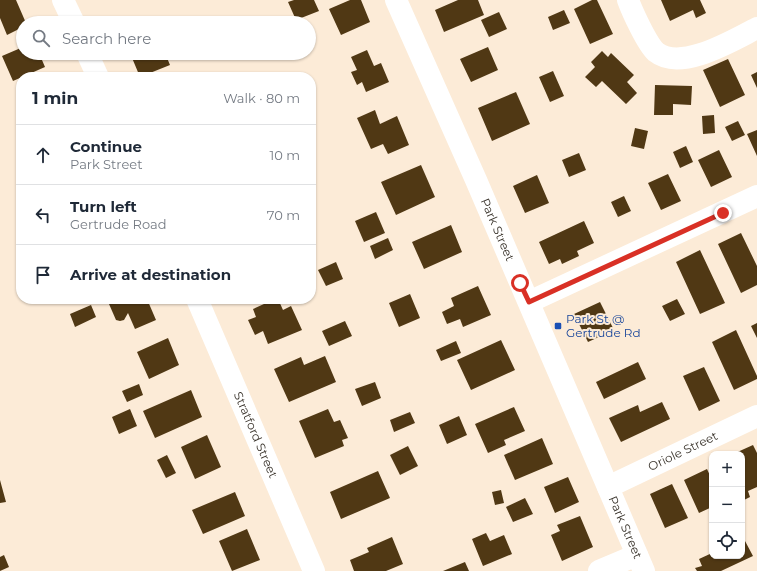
<!DOCTYPE html>
<html lang="en">
<head>
<meta charset="utf-8">
<style>
  :root { --surface:#fff; --page:#f2f2f3; --text:#1f2937; --muted:#747a83; --line:#e0e1e3 }
  body { margin:0; font-family:Montserrat,sans-serif; background:var(--page); color:var(--text) }
  .controls { position:absolute; right:12px; bottom:12px; display:grid; overflow:hidden; border-radius:8px; box-shadow:0 1px 3px #0004 }
  .controls button { width:36px; height:36px; display:grid; place-items:center; padding:0; border:0; border-bottom:1px solid var(--line); background:var(--surface); color:var(--text); font:20px sans-serif }
  .stop { position:absolute; width:12px; height:12px; margin:-9px; border:3px solid #d93025; border-radius:50%; background:#fff }
  .stop.end { background:#d93025; border-color:#fff; box-shadow:0 1px 4px #0008 }
  .list { margin:0; padding:0; list-style:none }
  h2 { display:flex; justify-content:space-between; align-items:center; height:52px; margin:0; padding:0 16px; font-size:17px }
  h2 small { font-size:13px; font-weight:400; color:var(--muted) }
  .list li { display:grid; grid-template-columns:26px 1fr auto; gap:12px; align-items:center; box-sizing:border-box; height:60px; padding:0 16px; border-top:1px solid var(--line) }
  .list b { display:block; font-size:15px; white-space:nowrap }
  .list p { margin:0; font-size:13px; white-space:nowrap; color:var(--muted) }
  .list em { font-size:13px; font-style:normal; color:var(--muted) }
  .icon { flex:none; width:22px; height:22px; fill:none; stroke:currentColor; stroke-width:2; stroke-linecap:round; stroke-linejoin:round }
  .map { position:relative; flex:none; width:757px; height:571px; overflow:hidden }
  .search { position:absolute; background:var(--surface); box-shadow:0 1px 3px #0004; left:16px; top:16px; width:300px; height:44px; display:flex; align-items:center; gap:10px; box-sizing:border-box; padding:0 14px; border-radius:22px; color:var(--muted); font-size:15px }
  .panel { position:absolute; background:var(--surface); box-shadow:0 1px 3px #0004; left:16px; top:72px; width:300px; height:232px; border-radius:16px }
  .map>svg:first-child { display:block }
  .building { fill:#503814 }
  .lines { fill:none; stroke-linecap:round; stroke-linejoin:round }
  .minor { stroke:#fff; stroke-width:22 }
  .route { stroke:#d93025; stroke-width:5 }
  .transit-dot { fill:#1a4fb4; stroke:#fcebd7; stroke-width:1.5 }
  .labels { text-anchor:middle; stroke-width:4; stroke-linejoin:round; paint-order:stroke }
  .street-label { font-size:12px; fill:#39332b; stroke:#fcebd7 }
  .transit-label { font-size:12px; fill:#164399; stroke:#fcebd7; text-anchor:start }
</style>
</head>
<body>
<div class="map">
<svg width="757" height="571" viewBox="0 0 757 571">
  <rect width="100%" height="100%" fill="#fcebd7"/>
  <path class="building" d="M0,0H16L26,23H23V27L7,35L0,18Z
    M294,0H314L319,11L296,20L288,2Z
    M350,0H361L370,22L341,35L329,9Z
    M458,0H478L484,15L444,32L435,10Z
    M592,0H597L613,34L590,44L574,9Z
    M661,0H700L706,13L696,18L693,10L670,21Z
    M564,10L570,23L553,30L548,17Z
    M499,12L507,29L489,37L481,20Z
    M23,47V53H39L45,67L13,81L2,56Z
    M488,47L498,70L471,82L460,59Z
    M367,50L374,66L381,63L389,82L366,92L362,82L357,85L351,72L357,70L351,57Z
    M602,51L608,57L611,53L634,75L627,82L637,93L626,104L602,81L596,87L585,77L595,67L591,62Z
    M130,53H165L170,65L140,77Z
    M728,59L745,95L720,107L703,70Z
    M553,71L564,96L550,102L539,77Z
    M757,72V88L751,75Z
    M655,85L692,86L691,105L673,104V115H654Z
    M516,92L530,124L492,141L478,108Z
    M375,110L380,124L397,116L409,145L388,154L383,144L371,149L357,118Z
    M714,115L715,133L703,134L702,116Z
    M738,121L745,135L732,141L725,127Z
    M635,128L648,131L644,149L631,146Z
    M757,130V156L747,134Z
    M686,146L693,162L680,168L673,152Z
    M719,150L732,177L711,187L698,160Z
    M579,153L586,170L569,177L562,160Z
    M421,165L435,197L396,215L381,182Z
    M668,174L681,201L661,210L648,183Z
    M537,175L549,203L525,213L513,186Z
    M624,196L631,211L618,217L611,202Z
    M376,212L385,233L364,242L355,221Z
    M584,221L594,243L577,251L579,256L562,264L560,259L549,264L539,242Z
    M451,225L462,252L424,269L412,242Z
    M741,233L757,266V285L741,293L718,244Z
    M388,238L393,250L375,259L370,246Z
    M700,250L725,303L700,314L676,262Z
    M336,262L343,279L326,286L318,270Z
    M478,286L491,315L463,327L460,319L447,324L442,312L454,306L451,298Z
    M410,294L420,318L399,327L389,303Z
    M120,299H147L156,320L135,329L128,313L124,320L120,321L116,320L109,304Z
    M275,299H278L283,310L291,306L302,330L268,344L263,331L255,335L248,320L256,317L253,309Z
    M677,299L685,314L670,321L662,306Z
    M600,302L614,330L588,342L574,314Z
    M91,305L96,317L75,327L70,314Z
    M345,321L352,336L329,346L322,331Z
    M757,323V338L751,326Z
    M736,330L757,376V379L734,390L712,342Z
    M168,338L179,365L149,379L137,352Z
    M501,340L515,370L471,390L457,360Z
    M456,341L461,353L441,361L436,350Z
    M325,356L336,382L289,402L274,369L301,357L304,365Z
    M638,362L646,379L604,399L596,382Z
    M704,367L720,401L699,411L683,376Z
    M375,382L381,398L362,406L355,389Z
    M139,384L143,395L127,402L122,391Z
    M191,390L202,417L155,438L143,411Z
    M662,402L670,419L621,442L609,418L638,405L640,412Z
    M514,407L525,431L504,440L506,445L488,453L475,424Z
    M130,409L137,426L119,434L112,417Z
    M328,409L334,422L340,420L348,438L342,440L344,446L315,458L299,421Z
    M410,412L415,423L394,432L390,420Z
    M459,416L467,435L447,444L439,425Z
    M207,435L221,467L195,479L181,447Z
    M542,438L553,464L515,480L504,455Z
    M753,445L757,453V487L748,491L750,497L742,501V454H733Z
    M408,446L418,466L400,475L390,455Z
    M167,455L176,473L166,478L157,460Z
    M707,469L712,480V507L699,513L684,480Z
    M378,471L390,498L341,519L330,492Z
    M568,477L579,502L555,513L544,487Z
    M0,480L6,502L0,503Z
    M672,484L688,518L665,528L650,494Z
    M501,490L504,503L495,505L492,492Z
    M235,492L245,516L203,534L192,510Z
    M525,498L533,514L513,522L506,507Z
    M580,516L593,547L562,561L551,535L560,531L557,525Z
    M247,529L260,560L232,571L219,541Z
    M486,533L490,541L504,535L512,554L483,566L472,539Z
    M392,537L403,564L386,571H354L350,560L369,552L367,548Z
    M745,541L753,556L721,571H697L695,568L702,566L699,559L712,553V556H742V542Z
    M4,555L9,567L0,571V557Z
    M465,562L469,571H443Z"/>
  <g class="lines">
    <g class="minor">
      <path d="M63,0L74,23"/>
      <path id="s1" d="M396,0L476,180L644,571"/>
      <path d="M628,0C632,11 647,44 656,52C681,72 733,40 757,28"/>
      <path d="M87,53L98,77"/>
      <path id="s2" d="M197,299L314,571"/>
      <path d="M529,302L757,196"/>
      <path id="s3" d="M608,487L757,416"/>
      <path d="M599,571L637,555"/>
    </g>
  </g>
  <g class="lines">
    <path class="route" d="M520,283L529,302L723,213"/>
  </g>
  <rect class="transit-dot" x="554" y="322" width="8" height="8" rx="2"/>
  <g class="labels">
    <g class="street-label">
      <text dy="4" stroke="none"><textPath href="#s1" startOffset="251">Park Street</textPath></text>
      <text dy="4" stroke="none"><textPath href="#s2" startOffset="148">Stratford Street</textPath></text>
      <text dy="4" stroke="none"><textPath href="#s3" startOffset="83">Oriole Street</textPath></text>
      <text dy="4" stroke="none"><textPath href="#s1" startOffset="575">Park Street</textPath></text>
    </g>
    <g class="transit-label">
      <text x="566" y="323">Park St @<tspan x="566" dy="14">Gertrude Rd</tspan></text>
    </g>
  </g>
</svg>
<div class="controls">
<button>+</button>
<button>−</button>
<button><svg class="icon" aria-label="locate" viewBox="0 0 24 24"><circle cx="12" cy="12" r="6"/><path d="M12 2v4M12 18v4M2 12h4M18 12h4"/></svg></button>
</div>
<div class="stop" style="left:520px;top:283px"></div>
<div class="stop end" style="left:723px;top:213px"></div>
<div class="search"><svg class="icon" aria-label="search" viewBox="0 0 24 24"><circle cx="10" cy="10" r="6"/><path d="M15 15l6 6"/></svg>Search here</div>
<section class="panel">
<h2>1 min<small>Walk · 80 m</small></h2>
<ul class="list">
<li><svg class="icon" aria-label="ahead" viewBox="0 0 24 24"><path d="M12 20V5M6 11l6-6 6 6"/></svg><div><b>Continue</b><p>Park Street</p></div><em>10 m</em></li>
<li><svg class="icon" aria-label="left" viewBox="0 0 24 24"><path d="M17 20v-9H6M10 6l-5 5 5 5"/></svg><div><b>Turn left</b><p>Gertrude Road</p></div><em>70 m</em></li>
<li><svg class="icon" aria-label="arrive" viewBox="0 0 24 24"><path d="M6 21V4h12l-3 4 3 4H6"/></svg><div><b>Arrive at destination</b></div></li>
</ul>
</section>
</div>
</body>
</html>
